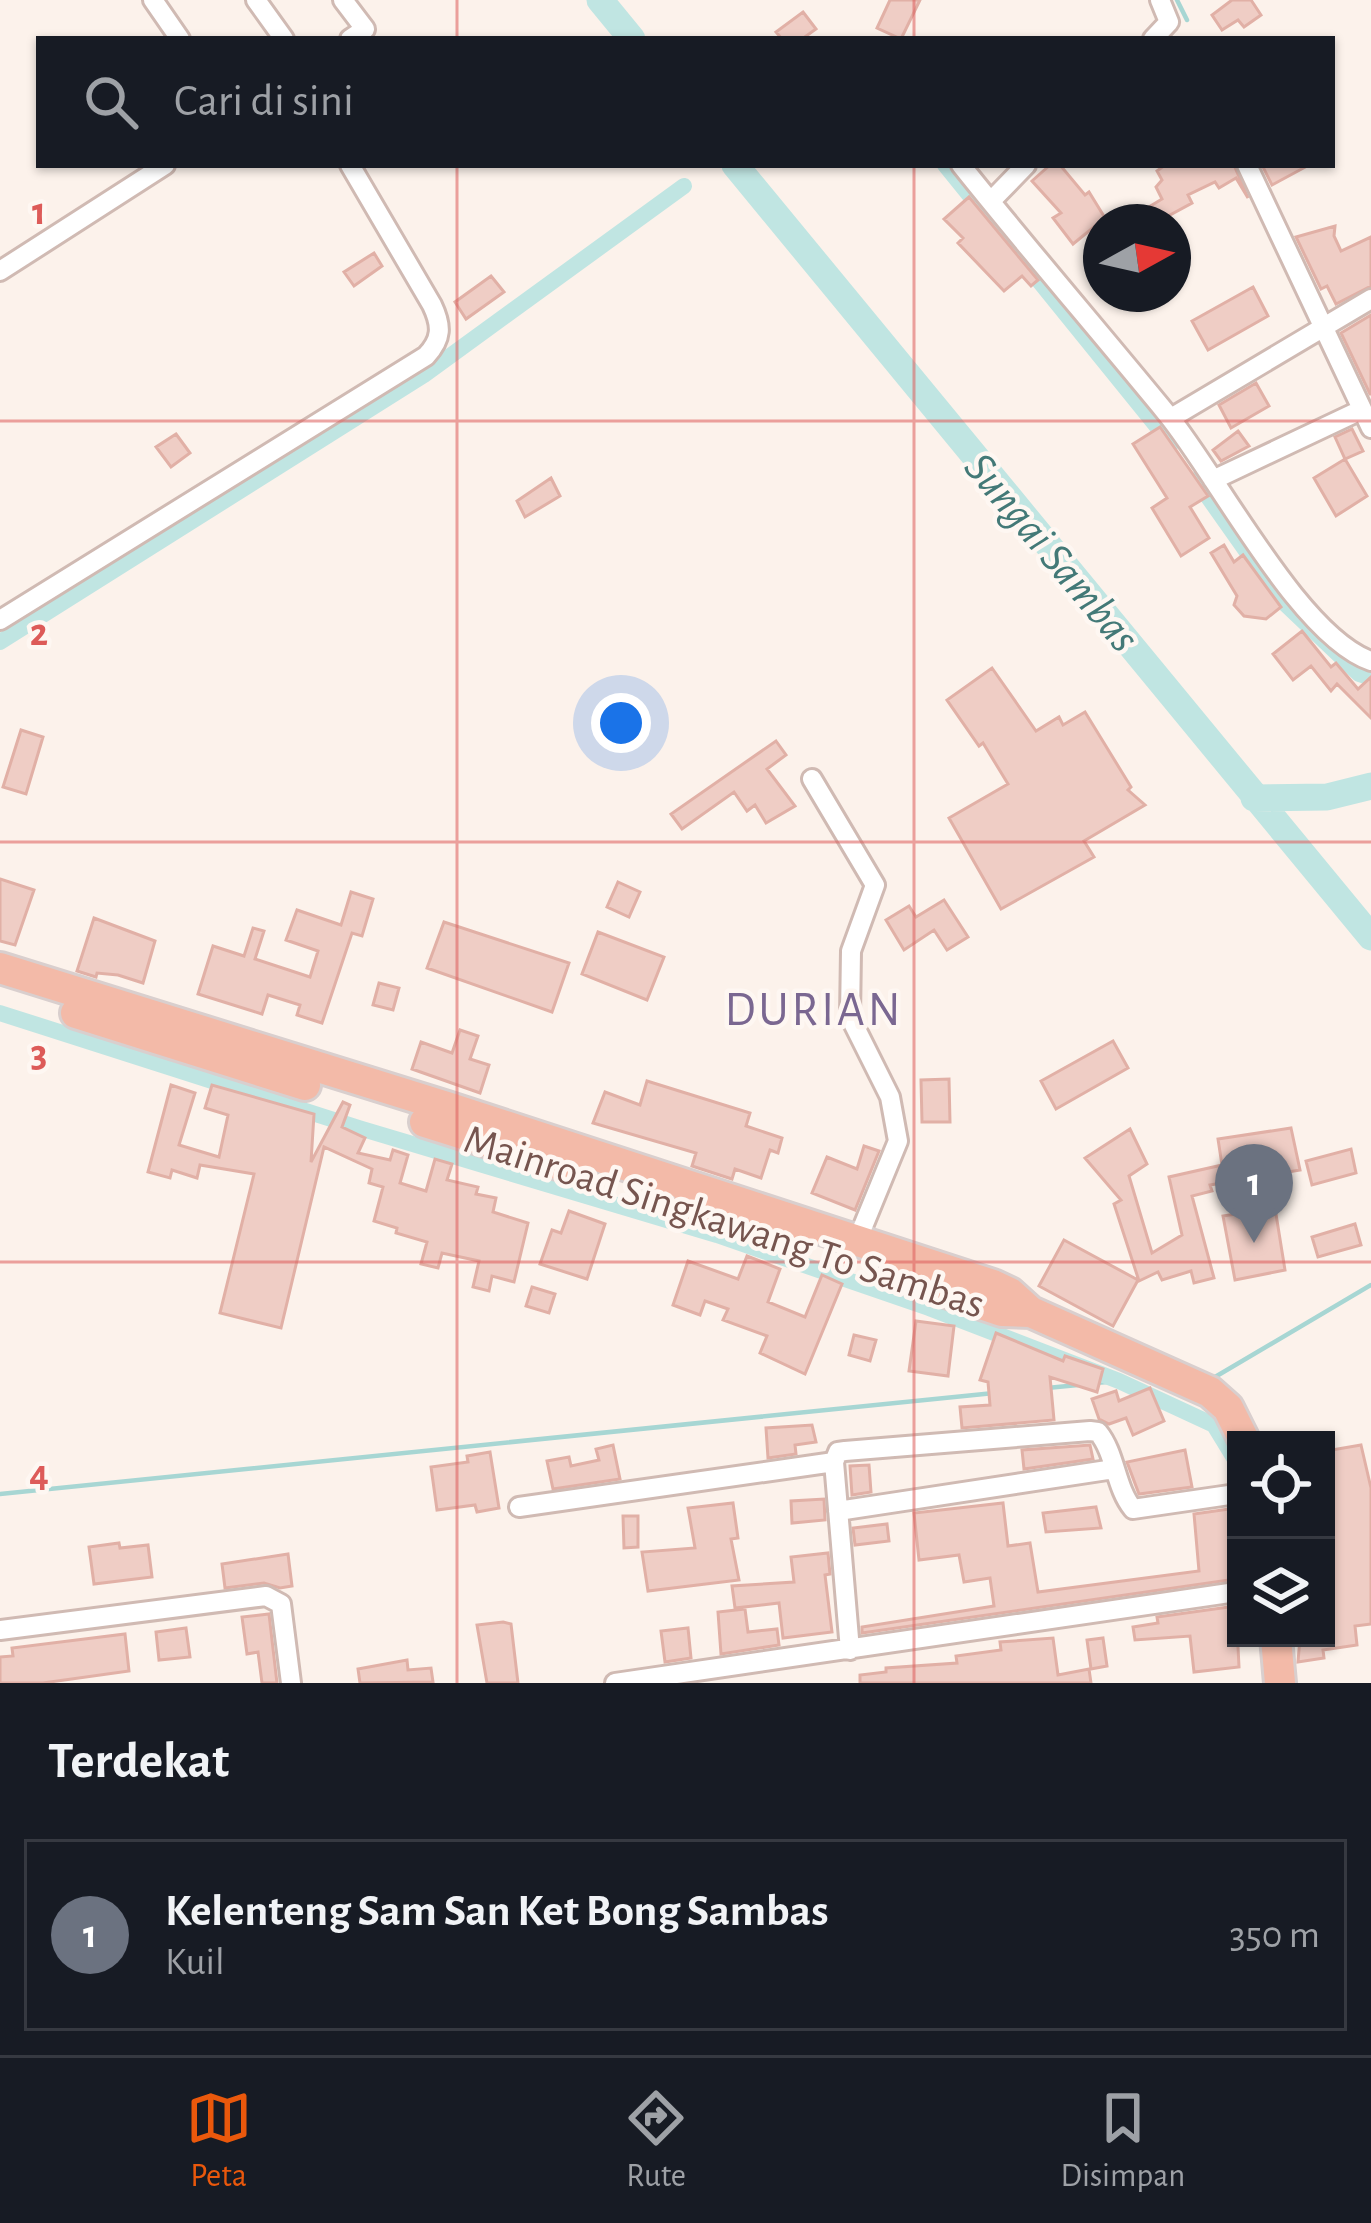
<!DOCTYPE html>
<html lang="id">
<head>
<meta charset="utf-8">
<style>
  :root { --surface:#171b24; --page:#20242c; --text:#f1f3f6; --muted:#9ea1a6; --line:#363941; --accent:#ea580c }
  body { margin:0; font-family:"Alegreya Sans",sans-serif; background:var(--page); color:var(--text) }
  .controls { position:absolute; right:36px; bottom:36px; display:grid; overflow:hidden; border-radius:0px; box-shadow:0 3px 9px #0004 }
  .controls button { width:108px; height:108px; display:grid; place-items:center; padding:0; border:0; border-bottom:3px solid var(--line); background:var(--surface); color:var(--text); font:60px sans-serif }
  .compass { position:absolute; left:1083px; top:204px; width:108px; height:108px; border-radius:50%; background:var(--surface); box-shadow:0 3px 9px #0004; rotate:82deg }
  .you { position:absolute; left:621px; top:723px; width:42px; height:42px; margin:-30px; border:9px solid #fff; border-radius:50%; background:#1a73e8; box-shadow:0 0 0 18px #1a73e833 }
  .badge { display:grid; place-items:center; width:78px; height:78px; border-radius:50%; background:var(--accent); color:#fff; font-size:39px; font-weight:700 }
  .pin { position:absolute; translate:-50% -99px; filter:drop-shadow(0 3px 6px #0008) }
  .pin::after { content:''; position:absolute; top:63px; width:42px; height:36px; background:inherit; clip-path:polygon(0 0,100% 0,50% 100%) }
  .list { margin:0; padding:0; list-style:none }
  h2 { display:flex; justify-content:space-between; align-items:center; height:156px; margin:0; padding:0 48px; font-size:51px }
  h2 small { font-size:39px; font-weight:400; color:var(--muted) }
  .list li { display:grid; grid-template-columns:78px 1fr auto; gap:36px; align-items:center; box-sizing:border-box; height:192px; margin:0 24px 24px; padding:0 24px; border:3px solid var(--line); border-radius:0px }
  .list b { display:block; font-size:45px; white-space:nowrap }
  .list p { margin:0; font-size:39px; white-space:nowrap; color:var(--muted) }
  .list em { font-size:39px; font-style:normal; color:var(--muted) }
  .icon { flex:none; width:66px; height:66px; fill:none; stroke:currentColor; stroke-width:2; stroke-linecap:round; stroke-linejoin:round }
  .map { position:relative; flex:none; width:1371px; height:1683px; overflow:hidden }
  .search { position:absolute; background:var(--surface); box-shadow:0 3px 9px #0004; left:36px; right:36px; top:36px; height:132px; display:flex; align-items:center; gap:30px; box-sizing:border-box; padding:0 42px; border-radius:0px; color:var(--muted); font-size:45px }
  .sheet { height:372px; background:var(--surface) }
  nav { display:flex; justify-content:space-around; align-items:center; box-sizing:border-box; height:168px; border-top:3px solid var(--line); background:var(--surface); font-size:33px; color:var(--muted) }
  nav a { display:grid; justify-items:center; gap:6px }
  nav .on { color:var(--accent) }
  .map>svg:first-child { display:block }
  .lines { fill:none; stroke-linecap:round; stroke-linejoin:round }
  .stream { stroke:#a7d6d3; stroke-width:4.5 }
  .canal { stroke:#c0e5e2; stroke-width:16 }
  .river { stroke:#c0e5e2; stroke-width:27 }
  .building { fill:#efcdc5; stroke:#e1b0a6; stroke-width:3 }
  .minor-casing { stroke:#d0bab3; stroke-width:24 }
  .trunk-casing { stroke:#d9cfce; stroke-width:36 }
  .minor { stroke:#fff; stroke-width:18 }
  .trunk { stroke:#f3baa8; stroke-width:30 }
  .grid { fill:none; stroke:#dd5b59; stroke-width:3; stroke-opacity:0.55 }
  .labels { text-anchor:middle; stroke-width:9; stroke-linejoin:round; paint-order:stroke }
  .street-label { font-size:42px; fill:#76554f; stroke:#fef7f2 }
  .water-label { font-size:45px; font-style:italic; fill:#437977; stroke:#fef7f2 }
  .quarter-label { font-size:48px; letter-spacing:3px; fill:#7a6791; stroke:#fef7f2 }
  .grid-label { font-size:39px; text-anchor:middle; font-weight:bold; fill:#dd5b59; stroke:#fef7f2; stroke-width:9; stroke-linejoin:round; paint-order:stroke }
</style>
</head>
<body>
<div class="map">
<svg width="1371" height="1683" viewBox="0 0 1371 1683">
  <rect width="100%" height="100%" fill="#fcf2eb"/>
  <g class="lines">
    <path class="stream" d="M1177,0L1187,20
      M1210,1376L1215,1377L1371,1285
      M1095,1383L1119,1381
      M1047,1388L1078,1385
      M0,1494L994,1393"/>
    <path class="canal" d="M945,165L1171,444
      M1196,480L1280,599L1359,674L1371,678
      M0,642L424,375L684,186
      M0,1013L359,1128L717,1235L929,1308L1119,1381L1214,1425L1236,1461"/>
    <path class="river" d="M600,0L632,39
      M735,165L1371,937
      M1254,798L1327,797L1371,786"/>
  </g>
  <path class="building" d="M890,0H920L901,39L877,28Z
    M1232,0H1251L1261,15L1244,27L1238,20L1222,30L1212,15Z
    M803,12L816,29L802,39H782L776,32Z
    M1050,165H1060L1085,195L1089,192L1105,218L1073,244L1053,218L1061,213L1032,181Z
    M1165,165H1234L1248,198L1236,178L1219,188L1215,182L1188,195L1192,203L1157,222H1145L1139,213L1162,199L1156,187L1162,180L1157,171Z
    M1262,165H1309L1272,185Z
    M969,197L1038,280L1031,286L1022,276L1004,291L958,243L963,238L944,219Z
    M1335,226L1334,236L1341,251L1371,237V286L1336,304L1327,286L1321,289L1296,237Z
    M374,253L382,266L354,286L344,272Z
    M491,276L504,292L466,319L455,302Z
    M1253,287L1268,316L1208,350L1192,321Z
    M1371,315V394H1370L1341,333Z
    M1256,383L1269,406L1231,428L1219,405Z
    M1160,427L1208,496L1190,507L1209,538L1181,556L1152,508L1167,498L1133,444Z
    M1352,429L1363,451L1345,459L1335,437Z
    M1238,431L1249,446L1221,461L1213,450Z
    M176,434L190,453L171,467L156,447Z
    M1345,459L1367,496L1336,516L1314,478Z
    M551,478L560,496L525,517L517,501Z
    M1224,545L1234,562L1243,555L1281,607L1266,619L1244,616L1234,605L1237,596L1211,553Z
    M1302,631L1331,667L1336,663L1358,689L1371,677V718L1337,684L1331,691L1311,666L1293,680L1273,654Z
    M992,668L1036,731L1059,717L1063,725L1085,712L1131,787L1128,790L1145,805L1084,841L1094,857L1001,909L949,818L1008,784L983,743L979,746L947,700Z
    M21,730L43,737L26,794L3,787Z
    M776,741L786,755L767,769L795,806L766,823L755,805L747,811L734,792L682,829L671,814Z
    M0,879L34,890L15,945L0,941Z
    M618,882L640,892L629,917L607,907Z
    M351,892L373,899L362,936L352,933L322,1023L297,1015L300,1005L268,995L262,1014L198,994L213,946L244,956L253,928L264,931L255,959L310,977L318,951L286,940L297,910L341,925Z
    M944,900L968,937L947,950L934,930L904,950L886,920L909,906L916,917Z
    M94,918L155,941L143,983L118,975L97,973L96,977L77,971Z
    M444,922L569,963L552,1012L427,968Z
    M598,932L664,957L647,1000L582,974Z
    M379,983L399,988L393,1010L373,1005Z
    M460,1030L478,1036L470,1059L489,1065L480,1093L412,1069L421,1042L452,1053Z
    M1113,1041L1128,1068L1056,1109L1041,1081Z
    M949,1079L950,1122H922L921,1080Z
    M647,1081L750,1113L746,1126L782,1138L778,1153L770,1150L761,1178L735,1169L732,1179L692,1166L696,1153L593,1123L605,1092L640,1105Z
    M171,1085L195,1093L179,1145L219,1157L228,1115L205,1108L212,1085L314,1114L311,1162L343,1102L350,1105L342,1127L365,1138L358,1153L390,1160L393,1150L408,1155L400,1183L426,1191L435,1159L452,1164L447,1180L478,1187L476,1194L496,1198L493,1212L528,1223L514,1282L492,1276L489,1291L473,1287L479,1261L442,1253L438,1268L421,1264L427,1242L396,1233L397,1228L374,1221L383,1187L369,1183L372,1169L324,1147L281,1328L220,1313L254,1174L200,1165L197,1178L172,1170L170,1178L148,1172Z
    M1291,1128L1300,1170L1210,1185L1212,1191L1192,1196L1214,1278L1194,1283L1191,1271L1162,1280L1158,1272L1139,1281L1114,1204L1121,1200L1085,1158L1130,1129L1147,1164L1129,1176L1152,1253L1182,1235L1169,1177L1222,1165L1218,1139Z
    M864,1146L879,1151L855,1210L812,1193L827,1157L857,1169Z
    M1351,1149L1356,1173L1312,1185L1306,1161Z
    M1275,1208L1285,1270L1235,1280L1223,1216Z
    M569,1211L605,1224L587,1279L540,1264L552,1230L561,1233Z
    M1355,1224L1361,1245L1318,1257L1312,1237Z
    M1064,1240L1138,1280L1113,1326L1039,1286Z
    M747,1256L780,1269L768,1302L805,1317L822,1275L842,1284L805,1374L760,1353L767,1336L723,1320L728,1309L705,1301L700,1315L673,1305L688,1261L738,1279Z
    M532,1287L555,1294L549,1313L526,1306Z
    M916,1321L954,1326L948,1376L909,1371Z
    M996,1333L1063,1361L1065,1356L1103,1369L1097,1392L1050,1377L1054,1420L962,1428L960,1407L990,1405L988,1382L980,1380Z
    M854,1335L876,1340L870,1361L849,1355Z
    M1150,1388L1164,1421L1133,1435L1126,1418L1109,1424L1099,1419L1092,1399L1116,1391L1119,1401Z
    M812,1425L816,1442L795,1445L796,1454L768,1458L766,1428Z
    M613,1445L620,1479L553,1489L547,1461L569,1457L571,1466L599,1460L596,1449Z
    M1090,1445L1093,1459L1024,1469L1022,1450Z
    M1361,1445L1371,1488V1624L1355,1626L1357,1645L1323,1650L1324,1658L1298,1662L1300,1638H1326V1451Z
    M1185,1450L1192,1487L1139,1494L1127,1462Z
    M490,1452L499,1508L477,1512L475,1505L437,1510L431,1467L468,1462L467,1456Z
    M869,1465L871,1492L852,1495L850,1466Z
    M824,1499L825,1520L792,1523L791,1501Z
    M733,1503L738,1538L731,1539L739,1580L648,1591L642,1552L695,1548L688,1508Z
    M1003,1503L1008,1546L1030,1543L1038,1592L1199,1571L1194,1514L1236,1508V1528H1232L1236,1579L862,1633V1627L994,1606L990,1578L964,1582L959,1555L919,1560L914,1513Z
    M1096,1507L1101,1528L1046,1532L1043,1513Z
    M623,1516H638V1547L624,1548Z
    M887,1524L889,1541L855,1545L853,1528Z
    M119,1543L120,1548L148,1545L152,1577L94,1584L89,1547Z
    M828,1553L830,1574L825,1575L832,1632L783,1638L779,1603L735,1608L732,1586L794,1582L791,1557Z
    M288,1554L292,1586L280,1588L264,1583L225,1588L222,1564Z
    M1236,1606L1239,1667L1194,1672L1190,1636L1135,1640L1133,1627L1158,1623L1157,1617Z
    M745,1609L748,1632L777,1629L779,1645L721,1654L718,1612Z
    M269,1614L277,1683H262L258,1652L247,1654L242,1617Z
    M503,1622L511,1624L518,1683H487L477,1625Z
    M186,1628L190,1657L159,1660L156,1632Z
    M688,1628L691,1658L665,1662L661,1631Z
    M125,1634L129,1671L43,1683H0V1657L13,1656L12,1648Z
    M1053,1638L1058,1675L1089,1669L1091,1683H860V1675L886,1672V1668L957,1663L956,1656L1001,1650L1000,1642Z
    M1103,1638L1107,1666L1091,1669L1087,1640Z
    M407,1660L408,1670L431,1668L433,1682L360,1683L358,1669Z"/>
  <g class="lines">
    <defs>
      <path id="minor" d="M153,0L180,39
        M256,0L284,39
        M343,0L365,29L350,39
        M1153,39L1169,22L1160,0
        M961,165C1028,249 1099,331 1167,414C1218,476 1299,636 1371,661
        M1247,165L1371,428
        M991,201L1026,165
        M0,271L165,165
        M1171,418L1371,299
        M1213,480L1361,410
        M0,620L426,356C442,339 442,326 432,305L350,165
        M812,779L875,885L851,951L850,1017L890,1097L898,1141L857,1241
        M834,1462L850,1650
        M519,1507L834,1462L838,1452L845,1451L1090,1431L1098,1432C1116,1454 1115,1487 1133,1509L1236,1494
        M838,1511L1114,1469
        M0,1630L266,1596L281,1604L291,1683
        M615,1683L1236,1592"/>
      <path id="trunk" d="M0,968L447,1107L993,1285L1010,1293L1031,1312L1210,1392L1228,1408L1244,1440
        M76,1013L305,1085
        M425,1122L580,1171
        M688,1205L791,1238
        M893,1274L1002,1311L1031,1312
        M1276,1638L1280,1683"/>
    </defs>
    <use href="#minor" class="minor-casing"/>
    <use href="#trunk" class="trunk-casing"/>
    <use href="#minor" class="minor"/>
    <use href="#trunk" class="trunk"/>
  </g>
  <path class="grid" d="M457,0V39M914,0V39M457,165V1683M914,165V1683M0,421H1371M0,842H1371M0,1262H1371"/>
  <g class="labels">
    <g class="street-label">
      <text transform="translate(725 1220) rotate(18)" y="15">Mainroad Singkawang To Sambas</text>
    </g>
    <g class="water-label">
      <text transform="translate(1053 551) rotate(50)" y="16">Sungai Sambas</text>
    </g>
    <g class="quarter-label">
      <text x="814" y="1025">DURIAN</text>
    </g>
  </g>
  <g class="grid-label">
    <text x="39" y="224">1</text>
    <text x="39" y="645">2</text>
    <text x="39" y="1066">3</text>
    <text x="39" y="1486">4</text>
  </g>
</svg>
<div class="controls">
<button><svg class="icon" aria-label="locate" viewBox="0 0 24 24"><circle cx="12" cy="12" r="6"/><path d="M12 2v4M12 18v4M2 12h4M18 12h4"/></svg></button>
<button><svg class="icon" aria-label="layers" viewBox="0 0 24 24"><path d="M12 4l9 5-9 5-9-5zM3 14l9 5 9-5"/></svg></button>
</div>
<svg class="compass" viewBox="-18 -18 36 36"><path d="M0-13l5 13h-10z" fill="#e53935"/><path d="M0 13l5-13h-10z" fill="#9ea1a6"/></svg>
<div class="you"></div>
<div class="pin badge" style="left:1254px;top:1243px;background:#6b7280">1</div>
<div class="search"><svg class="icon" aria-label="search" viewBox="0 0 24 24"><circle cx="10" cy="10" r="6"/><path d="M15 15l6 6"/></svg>Cari di sini</div>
</div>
<section class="sheet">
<h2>Terdekat<small></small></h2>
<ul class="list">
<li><span class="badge" style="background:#6b7280">1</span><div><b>Kelenteng Sam San Ket Bong Sambas</b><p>Kuil</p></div><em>350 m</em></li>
</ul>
</section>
<nav>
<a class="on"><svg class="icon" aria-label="map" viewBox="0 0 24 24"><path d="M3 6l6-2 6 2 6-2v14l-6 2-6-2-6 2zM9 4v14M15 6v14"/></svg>Peta</a>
<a><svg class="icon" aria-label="directions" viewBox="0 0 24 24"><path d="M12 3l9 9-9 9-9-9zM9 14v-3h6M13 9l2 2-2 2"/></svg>Rute</a>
<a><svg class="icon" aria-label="saved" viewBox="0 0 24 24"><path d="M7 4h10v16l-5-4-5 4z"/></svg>Disimpan</a>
</nav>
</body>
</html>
